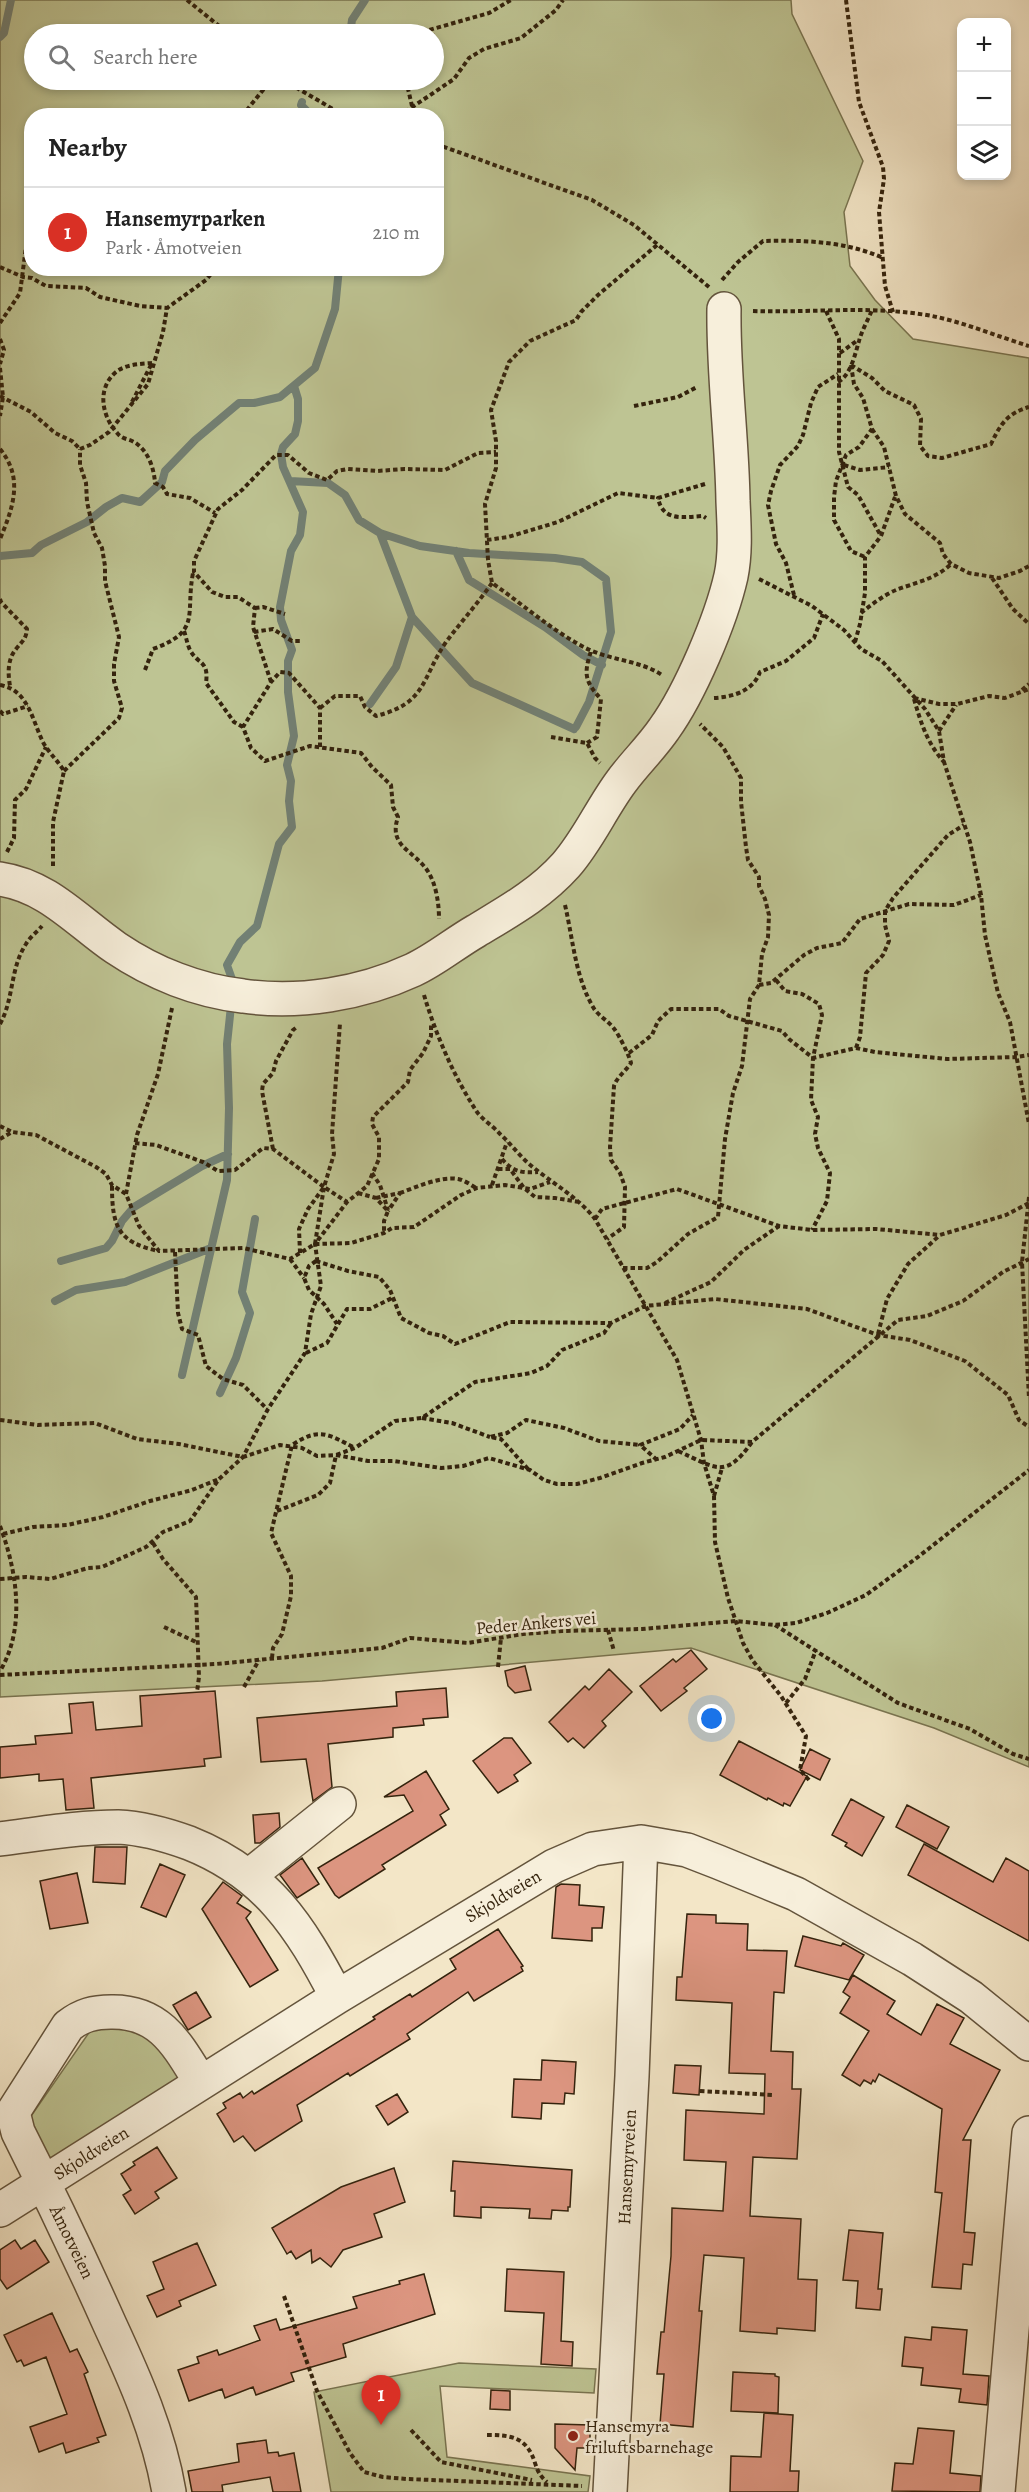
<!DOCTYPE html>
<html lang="en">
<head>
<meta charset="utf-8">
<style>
  :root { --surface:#fff; --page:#f2f2f2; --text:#222; --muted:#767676; --line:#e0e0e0; --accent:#d93025 }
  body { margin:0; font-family:Alegreya,serif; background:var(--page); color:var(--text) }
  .controls { position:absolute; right:18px; top:18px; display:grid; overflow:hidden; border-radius:12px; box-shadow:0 3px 9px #0003 }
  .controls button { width:54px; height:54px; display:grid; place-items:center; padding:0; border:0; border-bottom:2px solid var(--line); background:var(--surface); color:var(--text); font:30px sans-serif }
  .you { position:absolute; left:712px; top:1719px; width:21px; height:21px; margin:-15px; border:4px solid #fff; border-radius:50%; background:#1a73e8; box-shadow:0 0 0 9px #1a73e833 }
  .badge { display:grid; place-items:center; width:39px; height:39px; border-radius:50%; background:var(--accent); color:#fff; font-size:20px; font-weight:700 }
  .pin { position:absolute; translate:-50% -50px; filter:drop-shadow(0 2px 3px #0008) }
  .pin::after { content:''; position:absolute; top:32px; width:21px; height:18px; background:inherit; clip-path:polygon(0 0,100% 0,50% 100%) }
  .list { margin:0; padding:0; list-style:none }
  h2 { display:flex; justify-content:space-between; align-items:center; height:78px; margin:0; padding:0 24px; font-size:26px }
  h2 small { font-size:20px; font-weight:400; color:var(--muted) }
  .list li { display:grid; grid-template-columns:39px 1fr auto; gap:18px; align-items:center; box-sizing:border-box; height:90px; padding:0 24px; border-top:2px solid var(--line) }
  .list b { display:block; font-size:22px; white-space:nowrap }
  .list p { margin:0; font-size:20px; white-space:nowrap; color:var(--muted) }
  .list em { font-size:20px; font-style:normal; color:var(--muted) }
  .icon { flex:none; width:33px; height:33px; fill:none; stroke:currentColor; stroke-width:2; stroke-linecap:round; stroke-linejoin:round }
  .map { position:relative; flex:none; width:1029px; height:2492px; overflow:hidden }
  .search { position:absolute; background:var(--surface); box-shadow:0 3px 9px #0003; left:24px; top:24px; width:420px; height:66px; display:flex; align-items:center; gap:15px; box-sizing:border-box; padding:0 21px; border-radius:33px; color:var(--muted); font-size:22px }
  .panel { position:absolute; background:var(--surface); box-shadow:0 3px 9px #0003; left:24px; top:108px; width:420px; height:168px; border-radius:24px }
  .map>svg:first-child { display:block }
  .green { fill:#bec493; stroke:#797450; stroke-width:1.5; fill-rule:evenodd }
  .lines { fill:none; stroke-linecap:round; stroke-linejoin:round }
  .stream { stroke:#728074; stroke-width:8 }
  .building { fill:#dc9580; stroke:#34230d; stroke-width:1.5 }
  .minor-casing { stroke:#64543c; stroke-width:36 }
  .path { stroke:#34230d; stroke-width:4; stroke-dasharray:4.5 3; stroke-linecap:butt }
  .minor { stroke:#f7efdb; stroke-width:33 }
  .poi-dot { fill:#8f2418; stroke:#f7efdb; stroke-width:2 }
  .labels { text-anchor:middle; stroke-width:5; stroke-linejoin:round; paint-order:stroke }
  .street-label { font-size:18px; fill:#34230d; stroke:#f7efdb }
  .poi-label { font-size:18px; fill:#34230d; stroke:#f7efdb; text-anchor:start }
</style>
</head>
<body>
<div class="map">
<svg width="1029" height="2492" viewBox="0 0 1029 2492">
  <rect width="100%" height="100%" fill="#f3e6c7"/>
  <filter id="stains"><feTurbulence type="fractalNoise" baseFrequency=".00333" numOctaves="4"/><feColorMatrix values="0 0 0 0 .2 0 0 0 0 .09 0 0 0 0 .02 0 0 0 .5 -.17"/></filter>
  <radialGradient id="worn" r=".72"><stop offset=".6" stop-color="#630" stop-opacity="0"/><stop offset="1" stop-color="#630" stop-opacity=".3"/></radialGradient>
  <path class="green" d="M0,0H791L792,14L863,161L844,212L850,266L875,300L913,339L1029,358V1767L934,1728L691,1648L322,1681L0,1697ZM34,34H434V80H34ZM32,116H436V268H32Z
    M95,2024L149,2027L183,2072L174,2085L49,2162L29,2119Z
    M459,2363L596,2369L594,2393L440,2386L447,2457L590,2476L588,2492H331L314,2392Z"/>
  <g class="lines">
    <path class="stream" d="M350,34L352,20L365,0
      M0,37L4,33L11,0
      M302,102L301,105L312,116
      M290,481L328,483L345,495L359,520L380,533L420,546L469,553L555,558L582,562L606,579L611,632L589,702L576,727
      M380,533L412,617L472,683L574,729
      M456,551L469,580L545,627L583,655L602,665
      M0,556L32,553L41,545L87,522L106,507L122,498L140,502L162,482L165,471L195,440L239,403H254L280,397L315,368L335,309L339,268
      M370,704L396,667L412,617
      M233,982L227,965L240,942L257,926L279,844L292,827L289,801L291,781L287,765L294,736L288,692V661L292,650L281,620L280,607L291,551L300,535L303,512L283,467L281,454L283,447L295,434L298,421V399L294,386
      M61,1261L106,1248L112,1241L122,1221L134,1207L202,1166L228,1154
      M55,1301L76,1290L125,1282L211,1248
      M182,1375L227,1180L229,1108L227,1044L231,1006
      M220,1393L236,1358L250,1313L242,1292L255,1219"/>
  </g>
  <path class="building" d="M691,1650L707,1669L684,1688L687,1691L661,1711L640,1686L673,1659L676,1662Z
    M525,1666L531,1690L515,1693L508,1686L505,1671Z
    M609,1669L632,1692L602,1721L606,1726L584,1748L573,1738L568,1742L549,1722L585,1686L589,1690Z
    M446,1688L448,1717L423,1719L424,1725L393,1728V1737L328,1744L332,1787L313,1801L306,1759L261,1762L257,1718L397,1706L396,1692Z
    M215,1691L221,1757L204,1759L205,1766L91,1778L94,1808L66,1810L63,1779L39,1781V1774L0,1778V1747L36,1744L35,1736L72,1733L69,1704L93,1702L96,1730L142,1726L140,1696Z
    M504,1738H512L531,1763L514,1775L518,1781L498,1793L473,1761Z
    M739,1741L807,1776L790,1806L784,1803L783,1806L768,1798L767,1800L720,1775Z
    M810,1749L830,1759L820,1780L800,1770Z
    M426,1771L449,1809L440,1815L446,1825L382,1865L385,1869L339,1898L335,1895L318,1868L413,1811L404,1795L384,1797Z
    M851,1799L884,1817L862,1856L845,1846L847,1843L832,1835Z
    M907,1805L949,1827L937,1849L896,1827Z
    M279,1813L280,1827L260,1843H255L253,1815Z
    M924,1844L993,1882L1006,1858L1029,1871V1941L908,1875Z
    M95,1847H127L125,1884L93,1882Z
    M302,1858L319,1884L297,1898L280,1875Z
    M160,1864L185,1875L166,1917L141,1907Z
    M77,1873L88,1923L50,1929L40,1881Z
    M223,1882L242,1896L237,1903L251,1912L246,1918L278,1970L250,1987L202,1909Z
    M561,1884L580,1885L579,1905L604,1907L602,1928H592V1941L552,1938L556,1887Z
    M687,1914L716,1915V1923L748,1924L747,1950L787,1951L784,1993L774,1992L771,2051L793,2052L792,2089H801L797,2159L753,2157L750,2216L801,2219L798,2279L817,2280L815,2331L777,2328V2334L740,2331L744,2258L704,2255L699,2311H702L693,2427L660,2424L664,2374H657L661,2332H664L671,2256L672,2208L723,2211L726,2162L684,2160L686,2110L764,2114L765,2074L729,2073L732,2003L676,2000L677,1977H682Z
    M498,1929L523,1966L521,1967L523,1971L474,2001L468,1992L407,2034L410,2039L350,2076L348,2073L297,2105L302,2121L255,2151L243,2136L234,2142L217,2114L226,2108L223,2103L240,2093L243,2098L252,2091L254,2094L375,2019L373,2017L410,1994L412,1997L456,1969L450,1959Z
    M803,1936L841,1946L843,1943L864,1955L849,1980L795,1966Z
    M853,1975L895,2001L887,2014L921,2035L937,2004L964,2018L950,2044L1000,2070L963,2140H971L964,2232L975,2233L972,2265L963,2264L961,2289L932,2287L942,2193L935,2192L942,2109L879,2074L875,2082L873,2080L871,2084L864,2080L860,2086L842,2075L869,2031L840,2013L850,1997L843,1992Z
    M196,1992L211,2017L188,2030L173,2005Z
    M542,2060L576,2062L574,2094L565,2093L564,2104L542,2103L541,2119L512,2117L514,2079L541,2080Z
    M675,2065L701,2066L699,2095L673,2093Z
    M397,2094L408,2112L388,2125L376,2106Z
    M157,2147L177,2178L155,2192L159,2198L135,2214L123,2195L131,2190L121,2174L135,2165L133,2162Z
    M453,2161L572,2170L570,2207H568V2211L552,2210L551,2219L529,2218L530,2209L481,2207V2218L454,2216L455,2191H451Z
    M394,2168L405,2202L374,2214L382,2237L343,2250L331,2267L320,2258L312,2263L311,2250L296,2259L291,2251L287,2254L272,2228L341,2187Z
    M849,2230L883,2233L878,2289H882L880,2310L856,2308L858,2281L843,2280Z
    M15,2240L21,2249L35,2240L49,2262L7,2289L0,2279V2250Z
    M197,2243L216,2285L179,2301L181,2306L157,2317L147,2296L164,2289L153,2262Z
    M507,2269L564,2272L561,2341L573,2342L572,2366L541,2364L544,2313L505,2311Z
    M424,2274L435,2314L343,2344L346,2357L291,2373L294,2381L256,2395L253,2387L225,2398L222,2389L189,2401L178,2370L199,2363L197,2357L217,2350L219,2355L260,2340L254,2326L276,2319L280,2330L357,2308L353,2297L400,2284L399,2281Z
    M52,2313L70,2352L77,2349L88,2372L84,2374L106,2435L97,2438L99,2442L66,2453L63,2443L39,2452L30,2427L67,2414L46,2357L24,2366L21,2360L17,2362L4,2335Z
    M932,2327L967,2330L963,2374L989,2376L987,2405L959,2402L961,2389L921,2385L923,2368L902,2366L905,2337L931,2340Z
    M733,2372L775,2374V2376L779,2377L778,2413L731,2411Z
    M491,2390L510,2391V2410L490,2409Z
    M764,2413L793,2415L790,2471H799L798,2492H730L731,2456L761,2457Z
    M555,2424L590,2425V2448H577L575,2470L555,2448Z
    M918,2428L954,2431L950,2473L981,2476L980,2492L892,2491L895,2463L913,2464Z
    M266,2440L268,2453L278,2452L279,2456L294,2453L301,2492H273L270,2477L222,2485L223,2492H192L188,2471L239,2462L237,2444Z"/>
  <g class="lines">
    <defs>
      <path id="minor" d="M0,879C48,886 78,922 116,948C153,973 198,991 243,996C299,1004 361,994 413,970C435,960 455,943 476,931C509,911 540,894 566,865C588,840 601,809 621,782C634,764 651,748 664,729C690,693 721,620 731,576C736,552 734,525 733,501C732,437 723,373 724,309
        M0,1839C39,1834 79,1827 118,1827C142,1828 167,1835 189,1843C267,1874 300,1926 337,1997
        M249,1876L339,1804
        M0,2210L337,1997L554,1866L593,1849L641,1842L687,1850L718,1862L796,1894L912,1959L971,1997L1029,2044
        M169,2492C159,2433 135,2379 110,2325C81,2260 50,2195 18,2132L13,2112L68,2026C82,2015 94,2012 111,2012C161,2011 178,2046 201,2083
        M610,2492L632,2076L641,1842
        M998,2492L1029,2133"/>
    </defs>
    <use href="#minor" class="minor-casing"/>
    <path class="path" d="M187,0L229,34
      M846,0L859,102L883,167L884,179L879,212L885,286L893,312
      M415,34L489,13L511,0
      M283,80L345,116
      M406,80L412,106
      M242,116L271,80
      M399,116L454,79L469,58L484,49L521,38L556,10L563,0
      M436,144L592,200L634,225L709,287
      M657,245L598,295L581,312L576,320L530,341L509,362L491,410L496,441V468L485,504L488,560L492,583C521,603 549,628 580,645C607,661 638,659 662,675
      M0,267L23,277L32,278L46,286L86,288L100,297L140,306L167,308
      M722,280L738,262L763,241C804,240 845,241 883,258
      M753,311C813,313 873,305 932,316C963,322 999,337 1029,346
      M826,311L839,339V452L848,487L858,495L881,536
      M0,323L20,293L27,239
      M0,339L4,350L0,364
      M840,353L858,340
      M152,363C141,364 126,364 116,372C96,389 102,417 118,434C122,439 129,439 134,442C148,450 154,468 155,483L163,487L167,494L190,498L215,513
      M851,365L872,378L885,391L914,405L921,419L920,446L928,456L942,458L991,444C1001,423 1007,414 1029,407
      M851,365L854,384L863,398L872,429L859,447L846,455L836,481L834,497V520L851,551L865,557
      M0,368L3,397L0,416
      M838,382C851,375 855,354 859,341C862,330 868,320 872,310
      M0,396L31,412L55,433L72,441L80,449
      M132,402L152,363
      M634,406L678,397L697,387
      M872,429L884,447L896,496L905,514L940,543L943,554L951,564L969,573L999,578L1020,571L1029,566
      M0,449C24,478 13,508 0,539
      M80,449L90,445L109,432L148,384L163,332L167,308L206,280L216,268
      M844,465L860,470L889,467
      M705,484L658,498C663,522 683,517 703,516L706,518
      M487,540L508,537L558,522L618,493L658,498
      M992,578L1013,609L1029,624
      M759,579L812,606L844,630L861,649L882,661L925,709L939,731L944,762L970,842L981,895L985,935L998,993L1010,1022L1029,1124
      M794,595L786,563L776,544L768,505L771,491L780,465L798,446L803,435L811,403L818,387L838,374
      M0,599L1,602L27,629C26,640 22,641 16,649C7,660 8,674 10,686
      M255,608L263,607L285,614
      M861,613C871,605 884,595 896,590C914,583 936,579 951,564
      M184,631C186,636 187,644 190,650C198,665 209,660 206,683L234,722L243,727
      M254,632L273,629L292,641H300
      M855,642L860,624L865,593V557L881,536L895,497
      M145,670L153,649C202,631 185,615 193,573
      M271,682L253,627L255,608L238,597H225L212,592L194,572V561L218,509L242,490L276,455H288L309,473L327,480L337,471L348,469L377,471L405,469L445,470L478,453L496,452
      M0,685C29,690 32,721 44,744C50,754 58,761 64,771L53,822V867
      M1022,690L1029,684
      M714,698C733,697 753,691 760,672L786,661L814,638L823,614
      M914,698L939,704H957L989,696L1005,698L1029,689
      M914,699C921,723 927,743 944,762
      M320,708L335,696H360L365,707L376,716C427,703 421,679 446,642C461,622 478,603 492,583
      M0,711L3,714L28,706
      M939,731L956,705
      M551,737L587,743L595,758L600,763
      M587,743L597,737L601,699C584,681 584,673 591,651
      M320,747V708L289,673L280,672L271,682L243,727L251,748L265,761L310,746L361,753L372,767L391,785L393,807L398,817C388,846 413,850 427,870C436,883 439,903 439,919
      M64,771L119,718L122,708L114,681V664L119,637L105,581V566L102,548L94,533L87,502L86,483L80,465V449
      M7,852L14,838L15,800L26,789L46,747
      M565,905C573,939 575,976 593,1007C598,1016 609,1021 615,1030C620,1037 629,1055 631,1063C625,1072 617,1077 614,1086L610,1147L611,1160L620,1173L625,1187L624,1227L607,1239
      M776,980L785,991L802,994L819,1004L822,1015L813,1058L811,1100L818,1117L815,1134L818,1148L830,1173L827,1201L812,1230
      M759,985L771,983L804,955L817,948L842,943L860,919L909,904L954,905L981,895
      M424,995C436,1035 454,1077 477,1112C483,1120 493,1126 500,1134C510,1143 518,1154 528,1163C550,1182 577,1196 595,1219L677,1360L701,1440L704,1463L714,1496L715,1542L728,1598L743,1643L753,1661L781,1696L806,1736L800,1770L809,1780
      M172,1008L158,1074L137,1135L126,1194L139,1226L159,1251L243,1248L290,1259L315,1244L351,1243L384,1233L392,1228L414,1227L461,1195L477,1188L505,1185L530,1189L550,1182
      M0,1024C14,999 10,968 26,944C30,937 37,932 42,926
      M856,1048L860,1037L866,973L883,955L889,941L885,925V911L893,898L948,835L964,825
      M629,1053L652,1035L658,1021L671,1009H719L729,1016L782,1031L789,1039L813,1058L856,1048L875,1052L947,1059L1017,1057L1029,1055
      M0,1126L12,1132
      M0,1139L12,1132L36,1135L96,1167L106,1174L112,1185L126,1194
      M135,1143L156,1145L203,1162L218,1171L235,1170L263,1148L273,1149L324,1187
      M273,1149L262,1091L263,1084L273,1073L276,1061L293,1030L297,1027
      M502,1159C513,1172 522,1173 538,1172
      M498,1169H510L524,1188L535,1197L555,1198L579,1202
      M372,1173L380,1185L388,1210
      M492,1185L507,1142
      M112,1186C112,1226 118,1243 159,1251
      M358,1193L376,1198L388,1211L384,1221V1233
      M400,1193C417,1187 440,1176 458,1179C464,1180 471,1185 476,1188
      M1029,1197L1022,1262L1029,1398
      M376,1198L400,1193L388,1211
      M595,1219L602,1209L677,1189L779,1226L812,1230L876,1229L940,1235L1006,1215L1029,1203
      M315,1244L324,1187L334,1154L332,1134L340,1023
      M175,1252L178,1313L182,1329L198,1335L206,1366L223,1379L243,1385L267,1409
      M300,1253L299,1229L308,1209L324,1187L347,1202L367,1186L379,1159V1137L372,1124L373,1117L408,1082L410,1070L423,1053L431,1036V1023
      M290,1259L304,1278
      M316,1261L348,1271L379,1277L390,1290L401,1318L429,1333L443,1336L455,1344L510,1322L611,1323L645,1306L715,1299L807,1309L878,1335L910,1340L965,1361L1008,1395L1019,1420L1029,1427
      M316,1261L309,1266L304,1278L309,1290L324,1304L337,1324
      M623,1268H647L657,1262L688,1234L718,1217L725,1139L733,1093L742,1066L750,999L759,985L762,954L768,937L769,915L765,899L759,886V877L748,860L746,847L741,802V778L723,747L700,724
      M665,1303L711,1282L744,1250L779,1226
      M878,1334L887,1299L908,1264L940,1235
      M306,1353L327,1343L347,1309H370L392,1298
      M422,1418L452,1423L490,1437
      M0,1420L38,1425L95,1423L137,1439L179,1444L243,1457L280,1445L302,1448L317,1456L336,1455L368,1461H394L441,1468L463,1466L489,1458L530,1470L544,1480L557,1484H577L600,1478L642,1463L665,1457L701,1440L752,1442L898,1320L927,1316L963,1301L1003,1272L1029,1259
      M678,1451C716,1468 725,1480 752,1442
      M657,1460L640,1445L680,1429L693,1415
      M528,1469L501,1439L490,1437L507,1433L526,1420L564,1428L599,1441L640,1445
      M714,1496L722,1468
      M277,1511L318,1495L330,1483L336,1455L355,1448L395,1421L422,1418L475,1382L531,1373L547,1366L562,1350L604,1333L611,1323
      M0,1526C17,1571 26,1628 0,1671
      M3,1534L33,1527L67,1525L103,1517L150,1501L192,1490L219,1479
      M153,1543L163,1559L196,1597L199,1677L197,1692
      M0,1579L26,1577L50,1579L88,1568L102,1567L146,1547L163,1532L190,1521L219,1479L243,1457L268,1409L305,1353L311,1314L321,1286L315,1244L347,1202
      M775,1625L898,1703L970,1729L1013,1754L1029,1759
      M164,1627L196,1642
      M608,1630L614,1651
      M272,1658L273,1648L282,1634L291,1596V1576L271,1533L292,1445C319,1427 328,1434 355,1448
      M498,1667L501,1638
      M0,1675L216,1664L382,1648L410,1638L468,1643L523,1634L562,1631L642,1629L736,1621L774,1625L796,1623L827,1613L866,1595L918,1557L1029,1470
      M244,1687L259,1660
      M786,1703L805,1679L816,1650
      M700,2091L774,2095
      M284,2296L317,2391L350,2453L364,2472L383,2477L407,2479L582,2486
      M411,2430L441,2462L532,2480
      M487,2435C511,2435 527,2437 535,2463C538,2472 540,2476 547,2482"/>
    <use href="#minor" class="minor"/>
  </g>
  <circle class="poi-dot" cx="573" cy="2436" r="6"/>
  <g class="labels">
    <g class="street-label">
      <text transform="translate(536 1623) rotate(-5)" y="6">Peder Ankers vei</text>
      <text transform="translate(503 1896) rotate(-31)" y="6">Skjoldveien</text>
      <text transform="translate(91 2153) rotate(-32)" y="6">Skjoldveien</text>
      <text transform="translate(627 2167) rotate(-87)" y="6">Hansemyrveien</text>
      <text transform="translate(72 2242) rotate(64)" y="6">Åmotveien</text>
    </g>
    <g class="poi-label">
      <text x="585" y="2432">Hansemyra<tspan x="585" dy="21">friluftsbarnehage</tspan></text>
    </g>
  </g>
  <rect width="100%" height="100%" filter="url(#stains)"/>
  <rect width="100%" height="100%" fill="url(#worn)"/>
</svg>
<div class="controls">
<button>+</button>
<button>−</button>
<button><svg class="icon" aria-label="layers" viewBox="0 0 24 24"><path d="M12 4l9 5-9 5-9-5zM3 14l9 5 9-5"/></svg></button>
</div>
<div class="you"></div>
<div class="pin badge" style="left:381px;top:2425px">1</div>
<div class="search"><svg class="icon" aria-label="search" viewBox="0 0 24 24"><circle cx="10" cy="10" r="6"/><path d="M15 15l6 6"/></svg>Search here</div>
<section class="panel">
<h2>Nearby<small></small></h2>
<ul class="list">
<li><span class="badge">1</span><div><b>Hansemyrparken</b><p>Park · Åmotveien</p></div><em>210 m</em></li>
</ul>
</section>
</div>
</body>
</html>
